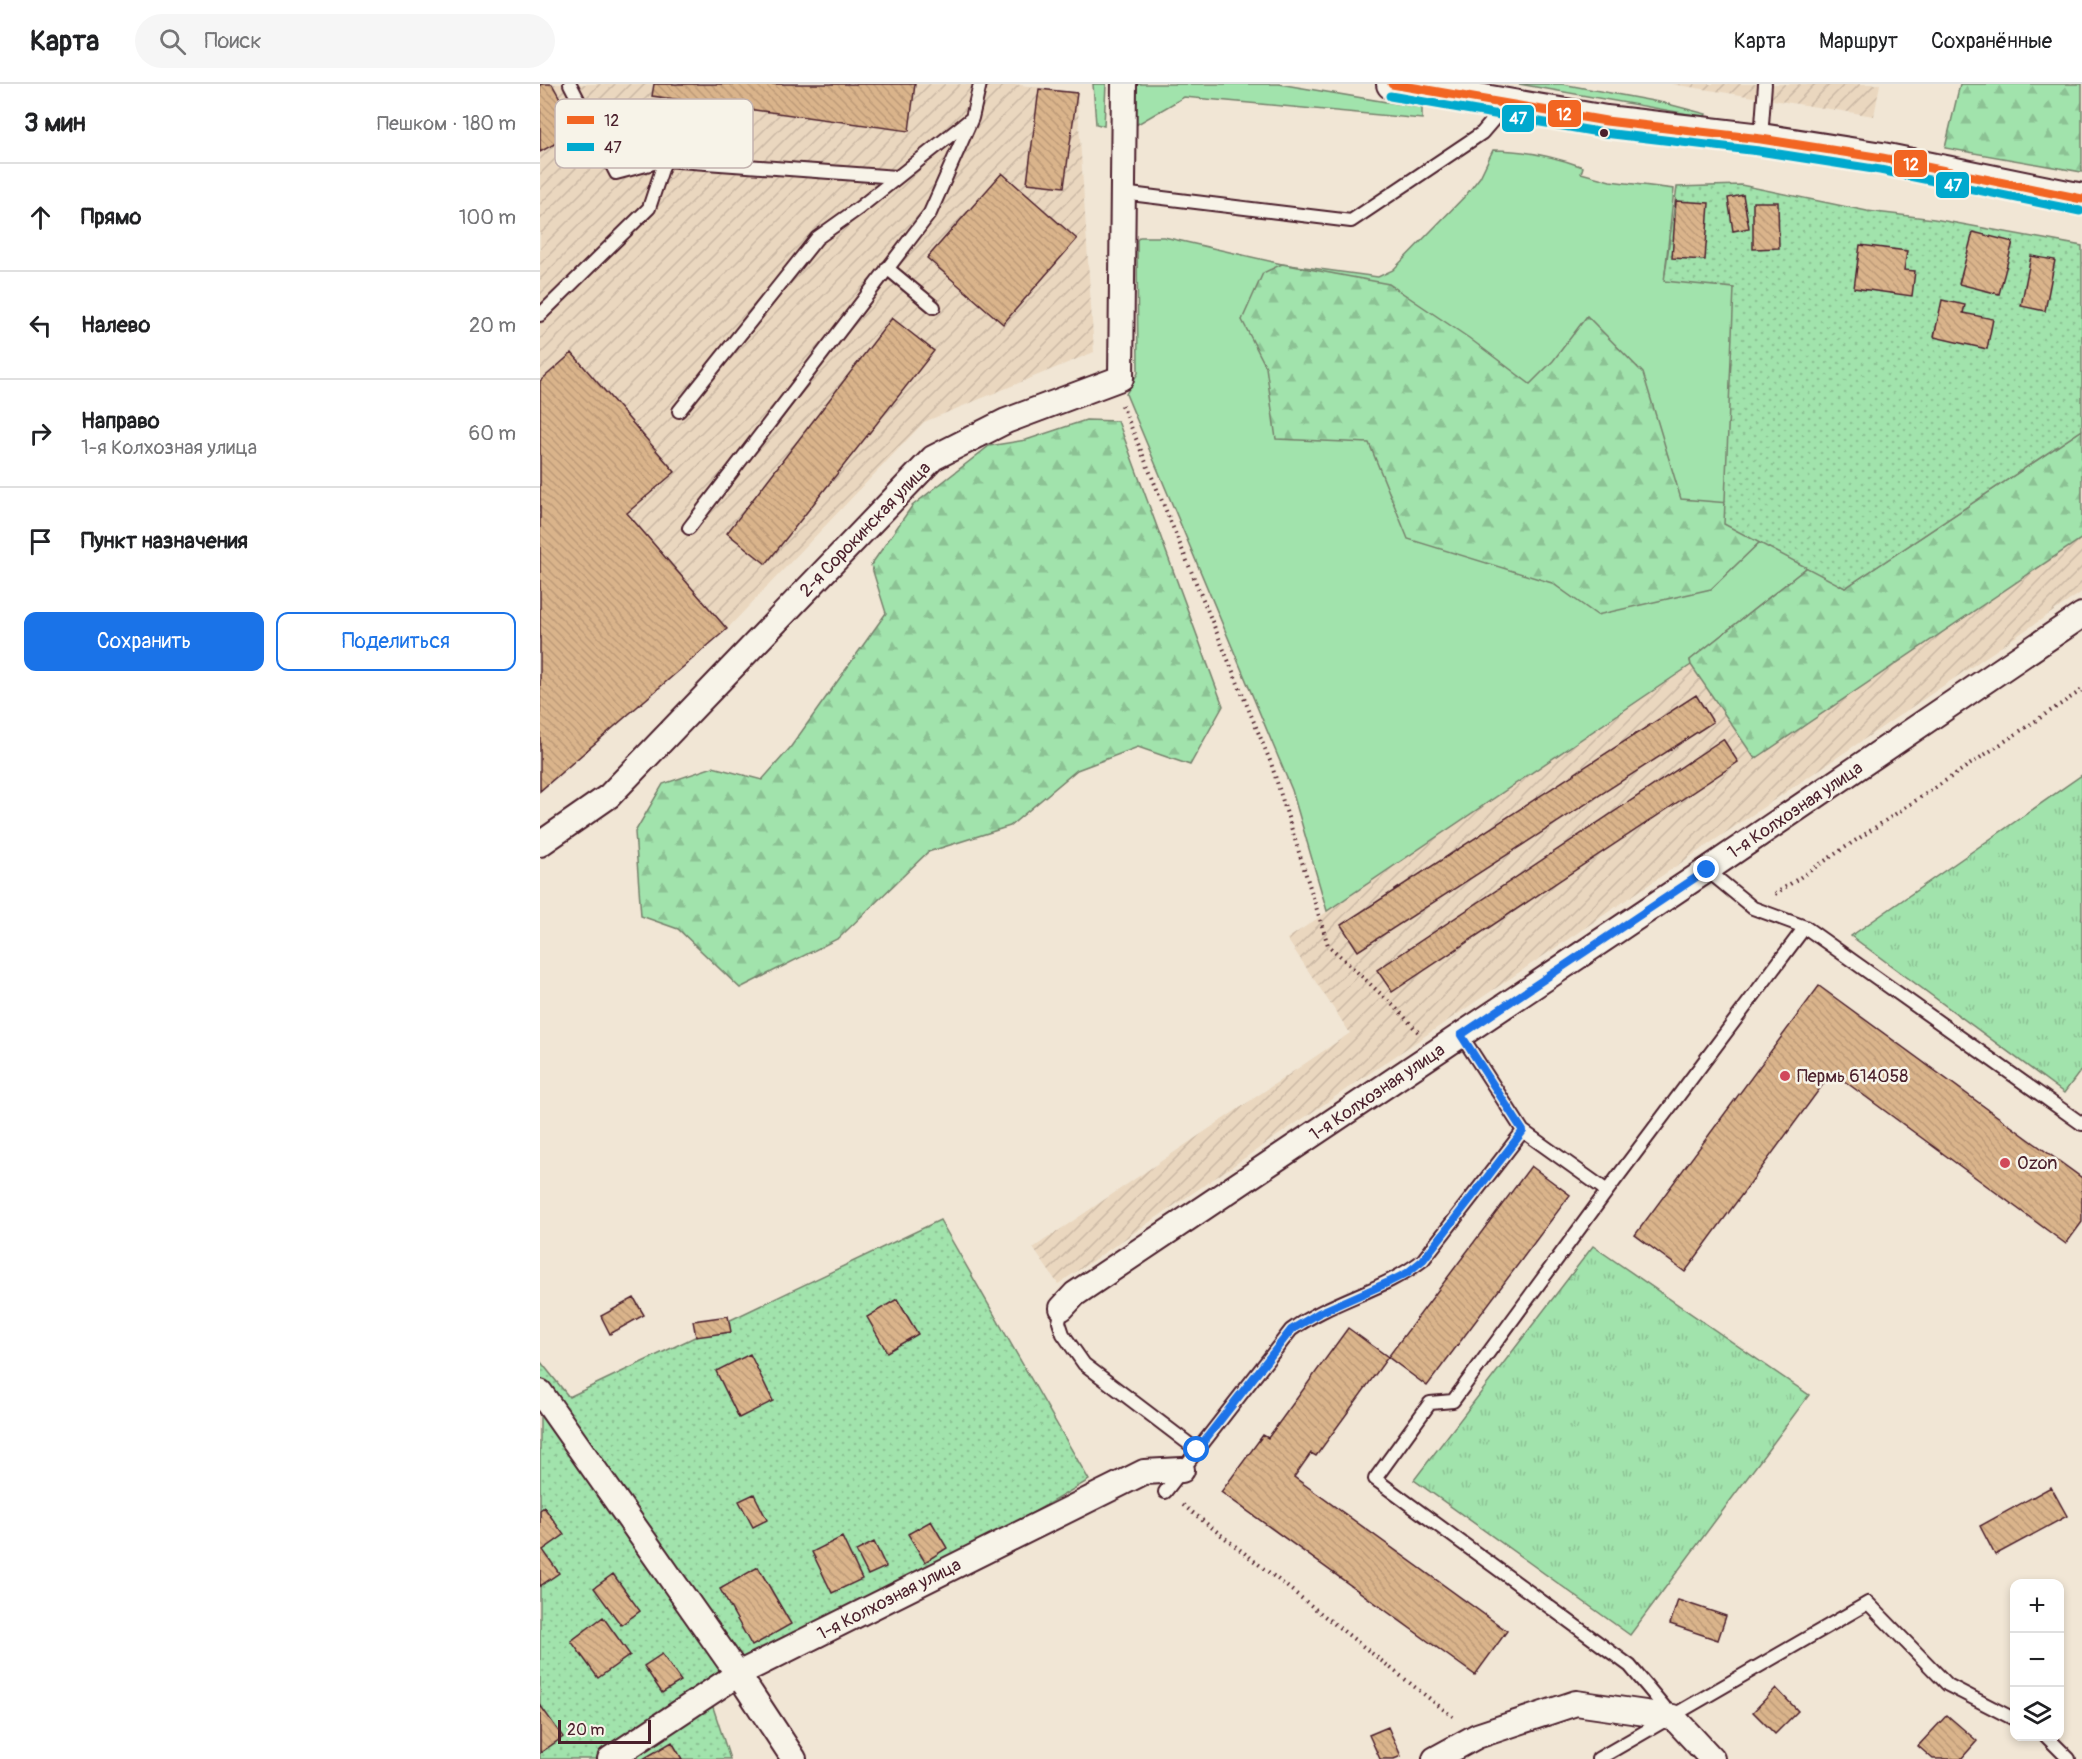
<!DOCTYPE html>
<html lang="ru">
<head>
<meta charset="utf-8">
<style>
  :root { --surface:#fff; --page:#f6f6f6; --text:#202124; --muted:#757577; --line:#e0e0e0; --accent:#1a73e8 }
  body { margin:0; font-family:Pangolin,sans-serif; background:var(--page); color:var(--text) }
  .controls { position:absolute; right:18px; bottom:18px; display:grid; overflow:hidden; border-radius:12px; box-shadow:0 3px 9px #0003 }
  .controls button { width:54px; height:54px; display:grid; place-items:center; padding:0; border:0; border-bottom:2px solid var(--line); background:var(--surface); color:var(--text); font:30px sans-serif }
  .scale { position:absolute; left:18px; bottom:15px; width:93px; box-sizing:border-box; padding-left:6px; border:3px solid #4a1f2b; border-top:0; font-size:16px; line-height:21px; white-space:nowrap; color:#4a1f2b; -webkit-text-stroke:4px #f7f3e8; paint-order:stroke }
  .stop { position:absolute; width:18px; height:18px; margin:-14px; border:4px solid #1a73e8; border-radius:50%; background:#fff }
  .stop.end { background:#1a73e8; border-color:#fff; box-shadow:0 2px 6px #0008 }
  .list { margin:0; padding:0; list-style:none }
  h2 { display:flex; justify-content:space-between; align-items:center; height:78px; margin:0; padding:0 24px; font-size:26px }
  h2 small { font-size:20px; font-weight:400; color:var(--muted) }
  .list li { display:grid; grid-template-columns:39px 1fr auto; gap:18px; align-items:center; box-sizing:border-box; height:108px; padding:0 24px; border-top:2px solid var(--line) }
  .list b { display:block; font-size:22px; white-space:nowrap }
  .list p { margin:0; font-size:20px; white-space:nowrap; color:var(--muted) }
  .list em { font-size:20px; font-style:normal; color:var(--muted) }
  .actions { display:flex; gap:12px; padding:18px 24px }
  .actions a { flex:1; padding:14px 0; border:2px solid var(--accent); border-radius:12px; text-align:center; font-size:21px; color:var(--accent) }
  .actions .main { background:var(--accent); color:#fff }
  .icon { flex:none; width:33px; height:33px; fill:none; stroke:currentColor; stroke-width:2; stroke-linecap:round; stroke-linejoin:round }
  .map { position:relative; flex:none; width:1542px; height:1675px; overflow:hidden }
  header { display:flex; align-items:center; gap:36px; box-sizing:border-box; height:84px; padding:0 30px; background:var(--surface); border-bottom:2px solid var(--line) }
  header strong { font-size:28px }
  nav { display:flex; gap:33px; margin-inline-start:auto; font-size:21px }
  .search { width:420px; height:54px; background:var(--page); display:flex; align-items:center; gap:15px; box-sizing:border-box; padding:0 21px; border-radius:33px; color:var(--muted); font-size:22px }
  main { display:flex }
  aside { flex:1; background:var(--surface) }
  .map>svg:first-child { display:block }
  .industrial { fill:url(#industrial-furrows) }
  .grass { fill:#a1e3ac; stroke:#76816c; stroke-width:1.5 }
  .forest { fill:url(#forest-firs); stroke:#76816c; stroke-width:1.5 }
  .park { fill:url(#park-tufts); stroke:#76816c; stroke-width:1.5 }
  .garden { fill:url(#garden-dots); stroke:#76816c; stroke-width:1.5 }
  .building { fill:url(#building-back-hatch); stroke:#4a1f2b; stroke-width:1.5 }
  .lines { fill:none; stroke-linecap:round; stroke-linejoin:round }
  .service-casing { stroke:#4a1f2b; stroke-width:16 }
  .minor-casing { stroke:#4a1f2b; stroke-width:28 }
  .tertiary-casing { stroke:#4a1f2b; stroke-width:34 }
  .path { stroke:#4a1f2b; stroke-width:4; stroke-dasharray:1.5 4.5; stroke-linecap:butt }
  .service { stroke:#f7f3e8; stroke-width:12 }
  .minor { stroke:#f7f3e8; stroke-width:24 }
  .tertiary { stroke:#f7f3e8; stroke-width:30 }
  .bus-1-casing { stroke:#f7f3e8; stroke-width:14 }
  .bus-2-casing { stroke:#f7f3e8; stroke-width:14 }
  .bus-1 { stroke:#f26522; stroke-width:9 }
  .bus-2 { stroke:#00a9ce; stroke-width:9 }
  .route { stroke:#1a73e8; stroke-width:8 }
  .bus-dot { fill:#4a1f2b; stroke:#f7f3e8; stroke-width:2 }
  .poi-dot { fill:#d1495b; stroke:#f7f3e8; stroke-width:2 }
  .labels { text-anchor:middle; stroke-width:5; stroke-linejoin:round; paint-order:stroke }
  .street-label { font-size:18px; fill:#4a1f2b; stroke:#f7f3e8 }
  .poi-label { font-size:18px; fill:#4a1f2b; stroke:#f7f3e8; text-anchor:start }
  .key { fill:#f7f3e8; stroke:#c3b3af; stroke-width:1.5 }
  .key-label { font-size:16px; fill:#4a1f2b }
  .line-badge { stroke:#f7f3e8; stroke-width:2 }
  .badge-label { font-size:16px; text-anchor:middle; font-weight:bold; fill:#fff }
</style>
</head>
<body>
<header>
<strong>Карта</strong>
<div class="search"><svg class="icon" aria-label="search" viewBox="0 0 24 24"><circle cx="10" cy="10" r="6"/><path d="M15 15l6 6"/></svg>Поиск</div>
<nav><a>Карта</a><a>Маршрут</a><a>Сохранённые</a></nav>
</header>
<main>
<aside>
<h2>3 мин<small>Пешком · 180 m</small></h2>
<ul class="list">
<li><svg class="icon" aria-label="ahead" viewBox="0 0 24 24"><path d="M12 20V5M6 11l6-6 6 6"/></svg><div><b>Прямо</b></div><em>100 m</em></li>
<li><svg class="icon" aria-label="left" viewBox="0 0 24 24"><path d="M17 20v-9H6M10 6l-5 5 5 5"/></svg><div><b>Налево</b></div><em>20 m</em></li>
<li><svg class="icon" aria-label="right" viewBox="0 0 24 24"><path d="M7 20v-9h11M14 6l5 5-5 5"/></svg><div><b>Направо</b><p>1-я Колхозная улица</p></div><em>60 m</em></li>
<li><svg class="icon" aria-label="arrive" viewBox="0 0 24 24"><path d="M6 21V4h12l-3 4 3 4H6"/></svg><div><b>Пункт назначения</b></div></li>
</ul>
<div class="actions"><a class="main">Сохранить</a><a>Поделиться</a></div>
</aside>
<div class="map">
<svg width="1542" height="1675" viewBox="0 0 1542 1675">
  <defs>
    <pattern id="industrial-furrows" width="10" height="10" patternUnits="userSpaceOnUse" patternTransform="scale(1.5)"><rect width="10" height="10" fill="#ead7bf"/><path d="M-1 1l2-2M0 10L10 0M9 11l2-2" fill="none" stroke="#cab8a4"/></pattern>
    <pattern id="forest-firs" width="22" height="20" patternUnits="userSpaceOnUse" patternTransform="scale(1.5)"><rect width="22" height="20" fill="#a1e3ac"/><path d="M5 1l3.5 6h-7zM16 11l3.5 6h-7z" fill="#8cc294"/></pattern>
    <pattern id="park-tufts" width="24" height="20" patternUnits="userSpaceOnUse" patternTransform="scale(1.5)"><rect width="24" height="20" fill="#a1e3ac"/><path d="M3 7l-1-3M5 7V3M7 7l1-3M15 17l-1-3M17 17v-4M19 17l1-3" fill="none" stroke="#8cc294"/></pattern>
    <pattern id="garden-dots" width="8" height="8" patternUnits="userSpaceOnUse" patternTransform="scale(1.5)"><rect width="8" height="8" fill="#a1e3ac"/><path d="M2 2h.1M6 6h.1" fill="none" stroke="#8cc294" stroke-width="1.8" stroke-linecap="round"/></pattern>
    <pattern id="building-back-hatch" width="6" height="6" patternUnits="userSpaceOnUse" patternTransform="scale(1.5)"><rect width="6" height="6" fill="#dab48b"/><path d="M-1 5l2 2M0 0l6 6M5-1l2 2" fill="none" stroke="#bd9a78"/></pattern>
  </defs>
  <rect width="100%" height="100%" fill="#f1e6d5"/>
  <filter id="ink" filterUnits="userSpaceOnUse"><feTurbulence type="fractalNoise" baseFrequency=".0167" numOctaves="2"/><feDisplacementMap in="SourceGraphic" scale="12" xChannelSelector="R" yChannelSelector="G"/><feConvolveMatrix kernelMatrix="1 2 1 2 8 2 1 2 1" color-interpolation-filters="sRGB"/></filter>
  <g filter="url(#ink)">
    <path class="industrial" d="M0,0H474L537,9L554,268L384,338L187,545L0,707Z
      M1131,0H1340L1334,32Z
      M1542,454V508L518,1200L493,1164L810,949L747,855L1151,581L1215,675Z"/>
    <path class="grass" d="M553,0H566L564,42L556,40Z
      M598,0H739L882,24V35L644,13L596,41L594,6Z
      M979,0H1022L1124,19L1166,30L1165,33Z
      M953,66C983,66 1015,73 1043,83L1041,89L1070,97L1134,105L1125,190L1205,197L1270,481L1150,576L1151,581L787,827L752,706L586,310L598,289L597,156L600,153H624L742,180L838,193L853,186L926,111L940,93Z"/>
    <path class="forest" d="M1420,0H1542V88L1405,64Z
      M742,180L849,200L929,254L990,300L1013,277L1047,232L1103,289L1141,415L1201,420L1251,428L1171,505L1057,531L1012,499L868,455L829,359L736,355L726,283L702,236L723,189Z
      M546,336L578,337L683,622L650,681L598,663L537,686L470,742L388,768L299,854L200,904L138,845L101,832L95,748L123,700L173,683L222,696L250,664L346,529L331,481L372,422L449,362L486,356Z
      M1542,346V454L1215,675L1151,581L1150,576L1270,481L1305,504Z"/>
    <path class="park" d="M1542,691V985L1524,1009L1311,852Z
      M1053,1162L1269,1311L1090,1551L874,1396Z"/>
    <path class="garden" d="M1201,101L1327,127L1394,135L1542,162V346L1305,504L1184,440L1194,204L1124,197L1137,103Z
      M400,1136L549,1396L171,1617L190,1675H0V1277L29,1313Z"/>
    <path class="building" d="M0,0H12L38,47L0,68Z
      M114,0H375L369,47L112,12Z
      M499,5L537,9L524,103L487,99Z
      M462,89L537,155L463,240L387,174Z
      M1203,111L1209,144L1193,147L1188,114Z
      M1136,117L1169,119L1165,176L1132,174Z
      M1213,118H1238L1239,164L1213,165Z
      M1433,148L1473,158L1459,210L1419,200Z
      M1320,161L1367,167L1364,186L1375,187L1372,212L1314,204Z
      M1491,172L1515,176L1505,227L1481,222Z
      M1402,216L1425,221L1423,229L1453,235L1447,265L1394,253Z
      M352,234L394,267L226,480L187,449Z
      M32,269L135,388L87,429L187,545L0,707V297Z
      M1156,611L1173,638L818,867L801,841Z
      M1183,655L1198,678L852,908L837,886Z
      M1279,902L1542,1094V1138L1526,1160L1292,988L1145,1188L1095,1151Z
      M991,1082L1030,1111L887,1302L848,1273Z
      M94,1214L104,1231L70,1250L61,1232Z
      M357,1215L378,1250L347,1268L327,1233Z
      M188,1232L191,1248L156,1253L153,1237Z
      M808,1244L848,1273L776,1372L771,1369L754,1393L967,1547L935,1591L681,1408L723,1351L728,1354Z
      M210,1270L233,1317L199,1334L176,1287Z
      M1511,1403L1527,1432L1455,1471L1440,1442Z
      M214,1410L227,1436L213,1443L199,1417Z
      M4,1423L24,1451L3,1466L19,1489L0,1502V1426Z
      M391,1437L407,1464L385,1478L368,1450Z
      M302,1453L322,1495L292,1509L272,1468Z
      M334,1458L346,1483L328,1491L316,1467Z
      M218,1483L251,1540L212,1562L180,1505Z
      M73,1490L100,1527L81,1541L54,1504Z
      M1138,1516L1186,1532L1178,1556L1130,1540Z
      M63,1533L90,1571L58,1594L31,1557Z
      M122,1570L141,1597L122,1609L104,1582Z
      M1236,1604L1258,1627L1235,1650L1213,1628Z
      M0,1621L23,1653L0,1669Z
      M1407,1631L1437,1657L1421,1675H1393L1378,1662Z
      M848,1643L861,1672L854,1675H840L829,1651Z
      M132,1658L142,1675H103Z"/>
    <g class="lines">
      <defs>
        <path id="service" d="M30,0L76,89L125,76L357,93
          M1221,54L1225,0
          M582,109L811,137L942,49L966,21
          M347,184L394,223
          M0,231L109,124L125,76
          M139,327L277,154L319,124L432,34L440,0
          M149,444L390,129L432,34
          M1167,786L1213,824L1265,843L1542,1040
          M921,951L983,1047L1067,1107
          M522,1224L519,1238L523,1250L544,1280L657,1366
          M625,1408L751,1246C792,1216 843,1207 883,1176L983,1047
          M1131,1631L1090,1582L835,1395L890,1319L913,1317L1067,1107L1265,843
          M1506,1652L1529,1675
          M1058,1675L1328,1519L1408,1601L1474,1635"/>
        <path id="minor" d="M0,760L69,712L393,374L466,337L581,294L584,0
          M522,1224L535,1210L1167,786L1542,531
          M0,1308L198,1590L254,1675
          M70,1675L198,1590L604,1388L642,1386
          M895,1675L937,1652L1036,1619L1133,1633L1172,1675"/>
        <path id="tertiary" d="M852,0L1066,37L1221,55L1342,74L1542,115"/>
      </defs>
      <use href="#service" class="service-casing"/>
      <use href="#minor" class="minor-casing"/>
      <use href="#tertiary" class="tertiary-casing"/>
      <path class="path" d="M582,321L731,679L788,861L858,926L878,948
        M1235,810L1542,606
        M643,1421L913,1633"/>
      <use href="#service" class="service"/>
      <use href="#minor" class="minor"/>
      <use href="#tertiary" class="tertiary"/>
      <defs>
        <path id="bus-1" d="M852,0L1066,37L1221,55L1342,74L1542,115"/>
        <path id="bus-2" d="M850,12L1064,49L1219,67L1340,86L1540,127"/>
      </defs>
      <use href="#bus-1" class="bus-1-casing"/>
      <use href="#bus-2" class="bus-2-casing"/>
      <use href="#bus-1" class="bus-1"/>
      <use href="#bus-2" class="bus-2"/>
    </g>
  </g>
  <g class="lines" filter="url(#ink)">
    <path class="route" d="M657,1366L751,1246L779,1229L849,1198L867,1189L883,1176L983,1047L921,951L1167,786"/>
  </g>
  <circle class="bus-dot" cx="1064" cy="49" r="5"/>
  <g class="poi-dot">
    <circle cx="1245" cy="992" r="6"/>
    <circle cx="1465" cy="1079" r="6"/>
  </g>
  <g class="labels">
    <g class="street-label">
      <text transform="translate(325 445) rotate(-46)" y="6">2-я Сорокинская улица</text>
      <text transform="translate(1255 726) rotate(-34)" y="6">1-я Колхозная улица</text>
      <text transform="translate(837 1008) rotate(-34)" y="6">1-я Колхозная улица</text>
      <text transform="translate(349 1515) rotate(-27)" y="6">1-я Колхозная улица</text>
    </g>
    <g class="poi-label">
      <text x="1257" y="998">Пермь 614058</text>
      <text x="1477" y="1085">Ozon</text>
    </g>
  </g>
  <rect x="15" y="15" width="198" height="69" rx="9" class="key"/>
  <rect x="27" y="32" width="27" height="8" fill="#f26522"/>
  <rect x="27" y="59" width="27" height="8" fill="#00a9ce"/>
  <g class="key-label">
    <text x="64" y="42">12</text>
    <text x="64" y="69">47</text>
  </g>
  <g class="line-badge">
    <rect x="1007" y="15" width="35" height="29" rx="6" fill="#f26522"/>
    <rect x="961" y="20" width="34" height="29" rx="6" fill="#00a9ce"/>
    <rect x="1353" y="65" width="35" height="29" rx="6" fill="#f26522"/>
    <rect x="1395" y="87" width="35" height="28" rx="6" fill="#00a9ce"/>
  </g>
  <g class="badge-label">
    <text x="1024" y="36">12</text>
    <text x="978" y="40">47</text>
    <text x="1371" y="86">12</text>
    <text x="1413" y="107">47</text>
  </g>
</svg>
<div class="controls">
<button>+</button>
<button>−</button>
<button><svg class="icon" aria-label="layers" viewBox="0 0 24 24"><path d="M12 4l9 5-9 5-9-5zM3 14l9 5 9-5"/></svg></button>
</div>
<div class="scale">20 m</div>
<div class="stop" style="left:657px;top:1366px"></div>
<div class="stop end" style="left:1167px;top:786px"></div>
</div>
</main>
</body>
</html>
